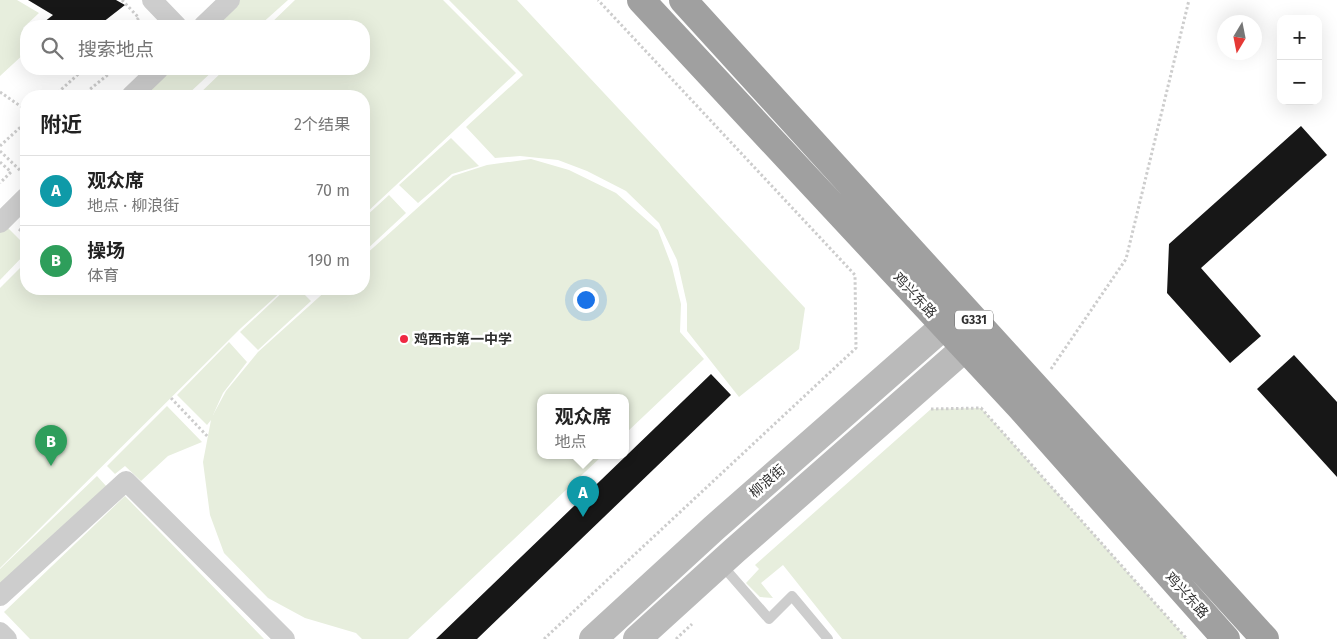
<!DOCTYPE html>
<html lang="zh">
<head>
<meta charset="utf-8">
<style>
  :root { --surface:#fff; --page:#f2f2f2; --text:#222; --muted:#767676; --line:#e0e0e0; --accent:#7c3aed }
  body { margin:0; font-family:"Fira Sans","Noto Sans SC",sans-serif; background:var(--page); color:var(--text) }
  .controls { position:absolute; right:15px; top:15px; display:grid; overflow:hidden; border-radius:10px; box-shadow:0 5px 20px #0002 }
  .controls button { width:45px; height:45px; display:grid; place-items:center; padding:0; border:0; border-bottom:1px solid var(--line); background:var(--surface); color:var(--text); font:25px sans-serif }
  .compass { position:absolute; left:1217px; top:15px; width:45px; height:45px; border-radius:50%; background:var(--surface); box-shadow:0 5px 20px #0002; rotate:190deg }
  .you { position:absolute; left:585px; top:299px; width:18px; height:18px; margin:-12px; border:4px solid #fff; border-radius:50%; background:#1a73e8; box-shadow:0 0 0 8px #1a73e833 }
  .badge { display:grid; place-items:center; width:32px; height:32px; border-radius:50%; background:var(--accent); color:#fff; font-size:16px; font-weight:700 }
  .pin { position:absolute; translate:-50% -41px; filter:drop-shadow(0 1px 2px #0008) }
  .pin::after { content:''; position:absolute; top:26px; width:18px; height:15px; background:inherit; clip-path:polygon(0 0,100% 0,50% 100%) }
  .popup { position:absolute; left:537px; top:394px; width:92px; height:65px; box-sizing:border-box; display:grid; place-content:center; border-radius:10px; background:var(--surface); filter:drop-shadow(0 1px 4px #0005); font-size:16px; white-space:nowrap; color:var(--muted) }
  .popup b { font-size:19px; color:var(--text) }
  .popup::after { content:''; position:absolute; left:50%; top:100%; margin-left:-10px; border:10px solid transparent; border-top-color:var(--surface) }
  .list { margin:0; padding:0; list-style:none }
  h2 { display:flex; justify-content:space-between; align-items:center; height:65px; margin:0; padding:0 20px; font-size:21px }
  h2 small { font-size:16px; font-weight:400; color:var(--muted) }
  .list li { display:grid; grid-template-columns:32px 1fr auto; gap:15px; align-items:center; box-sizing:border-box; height:70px; padding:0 20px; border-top:1px solid var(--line) }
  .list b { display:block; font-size:19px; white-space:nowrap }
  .list p { margin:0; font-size:16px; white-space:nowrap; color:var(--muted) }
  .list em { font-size:16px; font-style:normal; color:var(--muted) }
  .icon { flex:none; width:28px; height:28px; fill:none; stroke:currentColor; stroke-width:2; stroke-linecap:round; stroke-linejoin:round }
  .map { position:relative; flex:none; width:1337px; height:639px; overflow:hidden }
  .search { position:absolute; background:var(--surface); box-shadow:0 5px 20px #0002; left:20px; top:20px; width:350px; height:55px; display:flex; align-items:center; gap:12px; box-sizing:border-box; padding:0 18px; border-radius:20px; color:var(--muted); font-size:19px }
  .panel { position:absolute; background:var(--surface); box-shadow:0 5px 20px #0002; left:20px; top:90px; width:350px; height:205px; border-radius:20px }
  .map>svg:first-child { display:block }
  .green { fill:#e7eedd }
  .building { fill:#171717 }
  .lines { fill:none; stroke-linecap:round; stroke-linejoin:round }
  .path { stroke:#cdcdcd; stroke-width:3; stroke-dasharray:2.5 2.5; stroke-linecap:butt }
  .service { stroke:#cdcdcd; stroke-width:10 }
  .minor { stroke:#cdcdcd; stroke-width:20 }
  .secondary { stroke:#bababa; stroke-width:28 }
  .trunk { stroke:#a0a0a0; stroke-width:28 }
  .poi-dot { fill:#ef2942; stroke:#fff; stroke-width:2 }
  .labels { text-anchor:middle; stroke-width:5; stroke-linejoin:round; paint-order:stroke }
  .shield { fill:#fff; stroke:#6e6e6e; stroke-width:1 }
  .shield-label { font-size:12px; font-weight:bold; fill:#303030 }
  .street-label { font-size:14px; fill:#303030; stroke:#fff }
  .poi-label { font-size:14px; font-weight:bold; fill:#303030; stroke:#fff; text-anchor:start }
</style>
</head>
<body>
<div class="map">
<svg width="1337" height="639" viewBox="0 0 1337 639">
  <rect width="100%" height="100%" fill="#fff"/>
  <path class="green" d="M0,0H17L39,13L23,28L26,31V52L0,76Z
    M240,0H288L259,26H212Z
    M295,0H443L516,73L364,215V96H197L225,69H364V26H268Z
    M449,0H517L805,308L799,349L739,397L687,331V304L677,260L659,223L626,191L587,171L558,160L520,156L495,158L466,127L523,75Z
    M168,69H215L186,96H139Z
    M451,138L479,166L452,174L418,203L399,185Z
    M531,159L569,170L616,193L658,230L672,267L681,304L680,332L704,359L626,433V398H540V456H602L408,639H362L356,633L305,618L268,598L224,553L210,515L203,462L211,420L207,425L177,395L229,342L247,362L223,393L213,415L226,391L258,352L328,289H364V256L453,176L487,165Z
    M389,195L406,213L364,252V218Z
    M5,225L26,246V253L0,280V229Z
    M26,262V289H284L241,328L0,568V288Z
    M286,289H299L311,301L258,350L240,332Z
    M167,406L202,442L168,456L141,481L125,466L115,474L107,466Z
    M981,408L1187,639H842L783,565L761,583L773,598L760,597L746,583L759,569L755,565L931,409Z
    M97,476L107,487L0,588V569Z
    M125,496L264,639H30L4,612Z"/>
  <path class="building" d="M28,0H116L125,5L98,26H39L53,15Z
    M1301,126L1327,155L1201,268L1261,336L1230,363L1167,293L1169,244Z
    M1294,355L1337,402V477L1257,389Z
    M711,374L731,395L477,639H436Z"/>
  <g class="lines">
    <path class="path" d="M122,0L139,18L130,26
      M0,92L26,110
      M54,96L84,69
      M95,96L89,90L110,73L106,69
      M0,146L26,122
      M0,151L26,176
      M0,162L11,172L0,183
      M19,229L26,235
      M1051,369L1126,259L1189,0
      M171,398L208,437
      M931,409L981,408L1187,639
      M544,639L856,348L855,275L598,0
      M676,639L692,624"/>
    <path class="service" d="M721,564L769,619L792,596L828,639"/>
    <path class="minor" d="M152,0L177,26
      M203,26L230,0
      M131,96L159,69
      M0,223L26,197
      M0,596L126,481L285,639
      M0,632L7,639"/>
    <path class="secondary" d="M593,639L714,528L944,326L967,324
      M637,639L734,551L965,348L974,326"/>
    <path class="trunk" d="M641,0L1020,407L1226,639
      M683,0L1265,639"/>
  </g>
  <circle class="poi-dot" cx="404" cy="339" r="5"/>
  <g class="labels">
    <rect class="shield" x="955" y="310.5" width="38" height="19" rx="4"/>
    <g class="shield-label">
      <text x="974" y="324">G331</text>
    </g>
    <g class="street-label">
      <text transform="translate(915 295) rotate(47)" y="5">鸡兴东路</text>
      <text transform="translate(767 481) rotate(-41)" y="5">柳浪街</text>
      <text transform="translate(1187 595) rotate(48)" y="5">鸡兴东路</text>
    </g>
    <g class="poi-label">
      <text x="414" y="344">鸡西市第一中学</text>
    </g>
  </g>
</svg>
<div class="controls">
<button>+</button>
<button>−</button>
</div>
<svg class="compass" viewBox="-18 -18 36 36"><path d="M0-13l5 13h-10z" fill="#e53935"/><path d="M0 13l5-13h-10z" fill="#767676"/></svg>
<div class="you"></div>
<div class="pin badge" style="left:583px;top:517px;background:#0f9aa8">A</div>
<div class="popup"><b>观众席</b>地点</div>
<div class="pin badge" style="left:51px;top:466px;background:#2e9e5b">B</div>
<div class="search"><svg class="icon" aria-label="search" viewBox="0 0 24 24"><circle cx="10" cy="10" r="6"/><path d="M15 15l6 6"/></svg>搜索地点</div>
<section class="panel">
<h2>附近<small>2个结果</small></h2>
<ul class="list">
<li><span class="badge" style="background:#0f9aa8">A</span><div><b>观众席</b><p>地点 · 柳浪街</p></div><em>70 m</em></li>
<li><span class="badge" style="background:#2e9e5b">B</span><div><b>操场</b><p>体育</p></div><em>190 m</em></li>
</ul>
</section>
</div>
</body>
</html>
